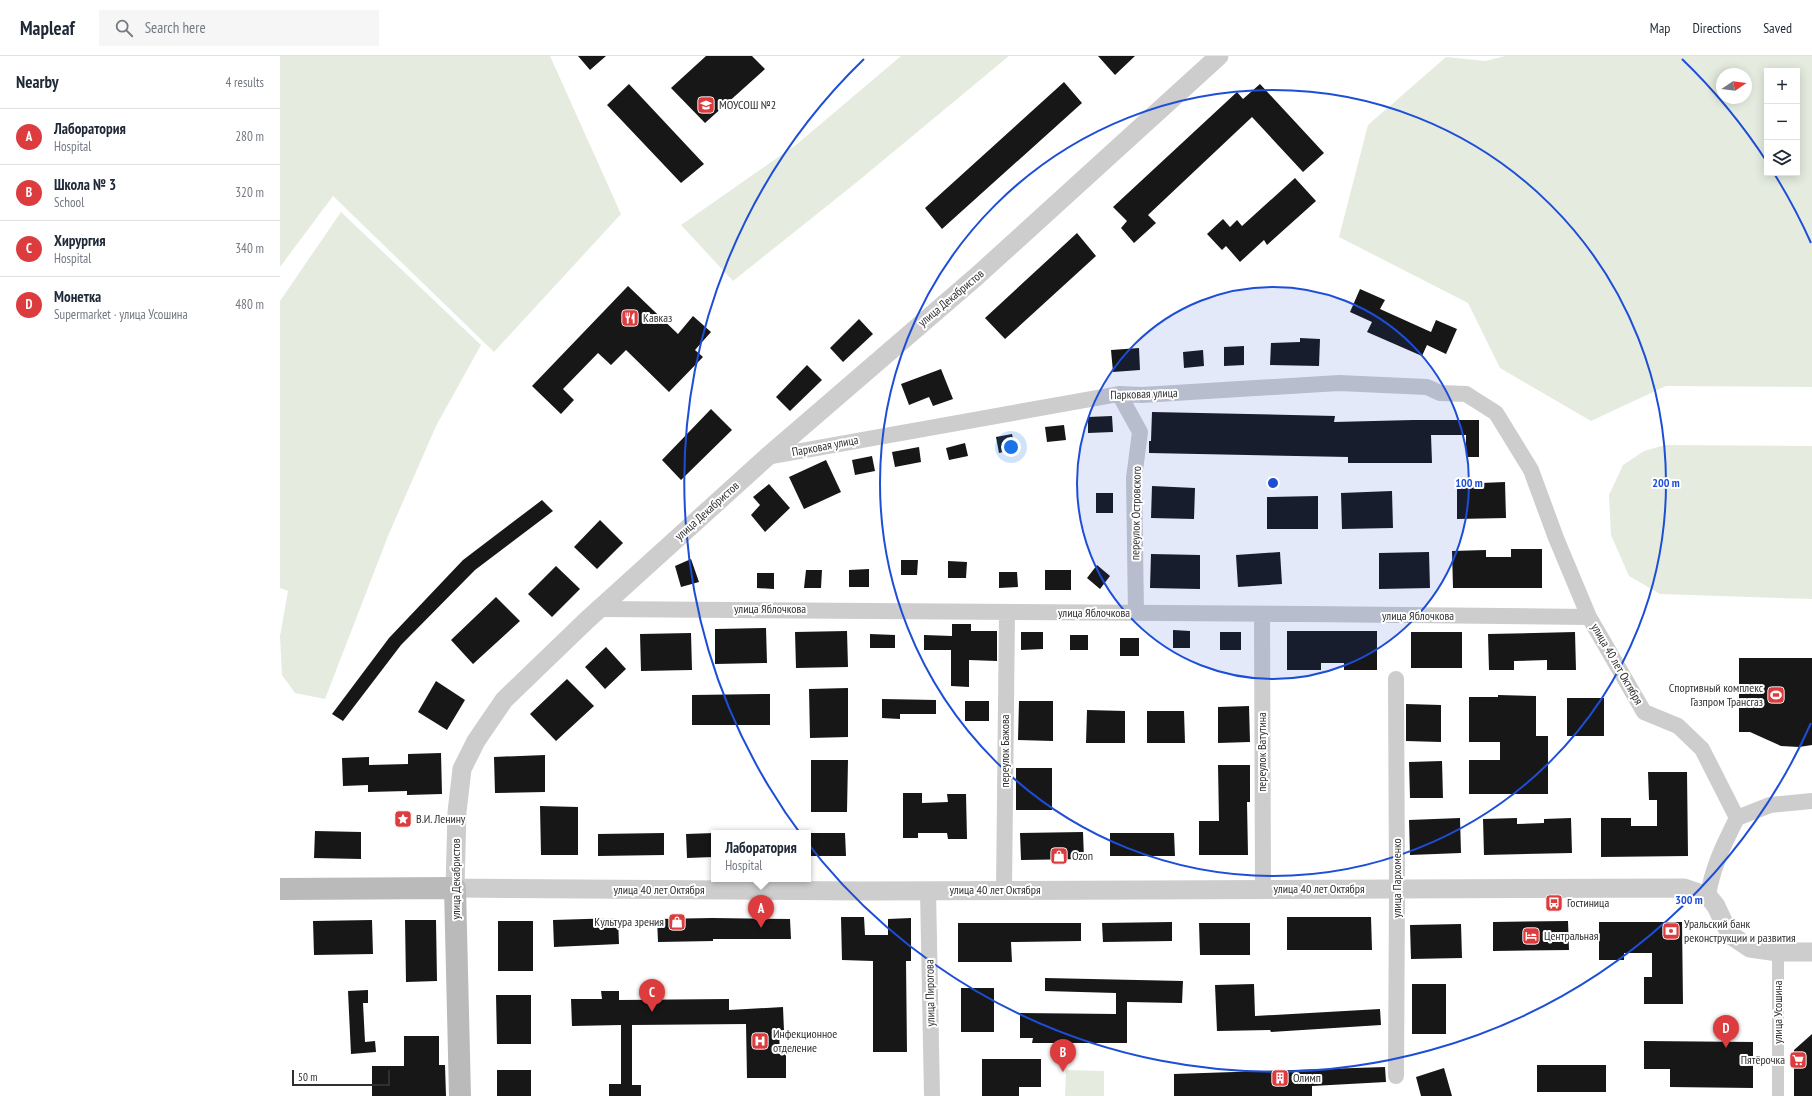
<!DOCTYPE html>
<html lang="en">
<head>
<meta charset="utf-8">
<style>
  :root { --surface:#fff; --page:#f6f6f7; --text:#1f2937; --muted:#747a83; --line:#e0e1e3; --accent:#dc3c3e }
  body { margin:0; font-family:"PT Sans Narrow",sans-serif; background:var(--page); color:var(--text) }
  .controls { position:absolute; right:12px; top:12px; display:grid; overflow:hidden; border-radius:0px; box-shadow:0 2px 10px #0003 }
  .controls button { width:36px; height:36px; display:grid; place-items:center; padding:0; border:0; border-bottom:1px solid var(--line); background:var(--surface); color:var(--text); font:20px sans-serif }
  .compass { position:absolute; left:1436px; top:12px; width:36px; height:36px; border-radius:50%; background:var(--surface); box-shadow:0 2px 10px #0003; rotate:77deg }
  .scale { position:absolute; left:12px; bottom:10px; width:98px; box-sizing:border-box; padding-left:4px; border:2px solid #303030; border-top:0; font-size:11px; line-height:14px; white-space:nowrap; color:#303030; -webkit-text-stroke:3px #fff; paint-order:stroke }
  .you { position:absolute; left:731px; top:391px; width:14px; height:14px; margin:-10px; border:3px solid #fff; border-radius:50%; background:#1a73e8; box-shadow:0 0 0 6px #1a73e833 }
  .badge { display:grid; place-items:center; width:26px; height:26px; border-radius:50%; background:var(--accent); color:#fff; font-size:13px; font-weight:700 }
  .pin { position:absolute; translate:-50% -33px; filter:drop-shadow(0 1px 2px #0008) }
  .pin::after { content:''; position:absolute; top:21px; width:14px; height:12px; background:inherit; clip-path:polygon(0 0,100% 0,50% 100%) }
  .popup { position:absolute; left:431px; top:774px; width:100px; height:52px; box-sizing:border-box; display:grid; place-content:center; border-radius:0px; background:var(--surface); filter:drop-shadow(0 1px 3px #0005); font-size:13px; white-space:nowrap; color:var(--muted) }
  .popup b { font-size:15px; color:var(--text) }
  .popup::after { content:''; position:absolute; left:50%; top:100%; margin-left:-8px; border:8px solid transparent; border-top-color:var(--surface) }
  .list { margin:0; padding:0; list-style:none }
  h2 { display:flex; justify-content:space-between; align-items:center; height:52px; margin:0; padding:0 16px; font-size:17px }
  h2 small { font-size:13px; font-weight:400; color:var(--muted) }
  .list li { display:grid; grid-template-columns:26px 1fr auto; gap:12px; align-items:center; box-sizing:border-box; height:56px; padding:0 16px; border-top:1px solid var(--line) }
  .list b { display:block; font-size:15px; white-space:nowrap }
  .list p { margin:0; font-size:13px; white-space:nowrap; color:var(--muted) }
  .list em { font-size:13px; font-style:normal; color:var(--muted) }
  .icon { flex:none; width:22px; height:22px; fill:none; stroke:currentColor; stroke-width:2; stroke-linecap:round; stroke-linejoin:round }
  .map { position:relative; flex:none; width:1532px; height:1040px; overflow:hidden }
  header { display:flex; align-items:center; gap:24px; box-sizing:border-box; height:56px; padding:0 20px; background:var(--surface); border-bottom:1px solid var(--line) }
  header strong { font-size:19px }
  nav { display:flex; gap:22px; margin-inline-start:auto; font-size:14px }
  .search { width:280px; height:36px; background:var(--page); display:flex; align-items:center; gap:10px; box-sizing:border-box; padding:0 14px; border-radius:0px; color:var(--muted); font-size:15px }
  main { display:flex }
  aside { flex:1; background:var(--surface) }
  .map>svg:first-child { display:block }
  .green { fill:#e5ecdf; fill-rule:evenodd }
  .building { fill:#171717 }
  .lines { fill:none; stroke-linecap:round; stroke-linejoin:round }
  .pedestrian { stroke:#cdcdcd; stroke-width:12 }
  .minor { stroke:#cdcdcd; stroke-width:16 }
  .tertiary { stroke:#cdcdcd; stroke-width:19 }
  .secondary { stroke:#bababa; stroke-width:22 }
  .ring { fill:none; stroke:#1d4ed8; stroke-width:2 }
  .labels { text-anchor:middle; stroke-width:4; stroke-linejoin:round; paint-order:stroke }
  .poi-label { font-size:12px; fill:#303030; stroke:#fff; text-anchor:start }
  .street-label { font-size:12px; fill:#303030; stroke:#fff }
  .centre { fill:#1d4ed8; stroke:#fff; stroke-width:2 }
  .ring-label { font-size:12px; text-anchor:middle; font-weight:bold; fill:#1d4ed8; stroke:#fff; stroke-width:4; stroke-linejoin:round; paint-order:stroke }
</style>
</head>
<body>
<header>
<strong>Mapleaf</strong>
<div class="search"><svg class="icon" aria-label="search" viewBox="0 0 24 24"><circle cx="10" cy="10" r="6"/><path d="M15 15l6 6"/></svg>Search here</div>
<nav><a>Map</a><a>Directions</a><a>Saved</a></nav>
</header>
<main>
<aside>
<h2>Nearby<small>4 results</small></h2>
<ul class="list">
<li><span class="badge">A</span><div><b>Лаборатория</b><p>Hospital</p></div><em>280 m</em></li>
<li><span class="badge">B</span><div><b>Школа № 3</b><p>School</p></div><em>320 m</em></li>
<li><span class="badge">C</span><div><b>Хирургия</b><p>Hospital</p></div><em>340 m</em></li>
<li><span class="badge">D</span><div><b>Монетка</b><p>Supermarket · улица Усошина</p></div><em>480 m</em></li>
</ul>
</aside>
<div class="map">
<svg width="1532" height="1040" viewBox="0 0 1532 1040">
  <rect width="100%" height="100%" fill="#fff"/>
  <path class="green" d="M0,0H270L341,158L214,296L53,140L0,211Z
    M621,0H729L577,126L453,225L401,169L517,88Z
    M1225,0H1532V331L1386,330L1311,365L1220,312L1188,247L1059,181L1088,69L1166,1L1205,5ZM1487,15H1517V117H1487ZM1442,18H1466V42H1442Z
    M61,156L201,289L156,370L108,480L45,643L15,637L2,619L0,580L8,535L0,532V245Z
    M1385,389L1532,390V543L1380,538L1349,520L1331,479L1329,439L1343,409L1364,395Z
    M786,1014L824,1015V1040H785Z"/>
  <path class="building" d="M298,0H326L310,14Z
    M426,0H472L485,13L425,67L391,32Z
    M818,0H855L835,19Z
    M784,26L802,47L662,173L645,152Z
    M349,28L424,108L401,127L327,49Z
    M980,28L1044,97L1023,116L972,61L868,159L876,167L854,187L841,172L847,165L833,151L957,36L963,43Z
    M1015,122L1036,145L987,189L984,184L960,206L946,190L942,194L927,178L943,163L950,171L957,164L962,170Z
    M797,177L816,200L725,283L705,262Z
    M348,230L398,278L413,260L431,276L415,294L423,301L389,336L346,294L331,309L318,297L283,333L294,344L281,358L252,330Z
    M1080,233L1105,244L1100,253L1151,276L1156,264L1177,273L1166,298L1147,289L1142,300L1087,276L1092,266L1070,256Z
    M579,263L593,278L563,306L550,292Z
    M1020,282L1040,283L1039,310L990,309L991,287L1020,286Z
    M964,290V309L944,310V291Z
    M859,292L860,314L833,316L831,294Z
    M923,294L924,310L904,312L903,296Z
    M527,309L542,324L510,355L496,341Z
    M661,313L673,343L653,350L649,341L629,349L621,328Z
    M431,353L452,374L401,424L382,404Z
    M872,356L1055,360L1054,366L1133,364H1199V401H1186V379H1151L1152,407H1068V401L869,397V385H871Z
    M832,360L833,376L808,377V361Z
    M784,369L786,384L767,386L765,371Z
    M732,378L735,393L719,397L716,381Z
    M685,387L688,400L669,404L666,392Z
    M639,391L641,406L615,411L612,396Z
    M592,400L595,415L575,419L572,404Z
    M546,404L561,436L524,453L509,421Z
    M1225,426L1226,462L1177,463V428Z
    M489,428L510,452L485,476L471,459L480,449L473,441Z
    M872,430L915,432L914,463L871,462Z
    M1112,435L1113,472L1062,473L1061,437Z
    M816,437H833V457H816Z
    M1038,440V473H987V441Z
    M262,444L273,455L195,514L121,589L63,665L52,658L109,582L183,504Z
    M320,464L343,487L317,513L294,491Z
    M1231,493H1262V532H1173L1172,495L1206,494V501H1231Z
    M1000,496L1002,528L958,531L956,499Z
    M1149,496L1150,532L1099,533V497Z
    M871,498L920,499V533L870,532Z
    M411,503L419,526L401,531L395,510Z
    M621,504H638L637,519H621Z
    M668,505L687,506L686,522H668Z
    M817,509L830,520L820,533L807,522Z
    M276,510L300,533L272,561L248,538Z
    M589,513V531H569V514Z
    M526,514H542L541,532H524Z
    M765,514H791V534H765Z
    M719,516H737L738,531L719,532Z
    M477,517H494V533L477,532Z
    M216,541L240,565L193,608L171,584Z
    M672,568H691V575H717V605L689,604V631L671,630V594H644V579L672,580Z
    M486,572L487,607L435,608V573Z
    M893,574L910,575V592H893Z
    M567,575L568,611L516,612L515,576Z
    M1007,575H1097V614H1064V607H1041V614H1007Z
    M741,576H763V593L741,594Z
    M940,576H961V594H940Z
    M1131,576H1182V612H1131Z
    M1295,576L1296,614H1267V604L1234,605V614H1209L1208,578Z
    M411,577L412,614L361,615L360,578Z
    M590,578L615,579V592H590Z
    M790,579H808V594H790Z
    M840,582H859V600H840Z
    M326,591L346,613L325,633L305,611Z
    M1459,602H1532V689L1519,691L1501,690L1470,676H1459Z
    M287,623L314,650L276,685L250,658Z
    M156,625L185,644L167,674L138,656Z
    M568,632V681L530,682L529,633Z
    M490,638V669H412V639Z
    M1218,639L1256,640V680H1268V738H1189V704H1220V686H1189V641H1218Z
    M1287,642H1324V680H1287Z
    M602,643L656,644V658H620V663L602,662Z
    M685,645H709V665H685Z
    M739,645H773V685L738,684Z
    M1126,648L1161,649V686L1126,685Z
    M969,650L970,686L938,687V651Z
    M807,654L845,655V687H806Z
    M867,655H904L905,687H867Z
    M161,697L162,738L127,739V735L88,736V729L63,730L62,702L89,701V709L128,708V698Z
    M265,699V736L215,737L214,701Z
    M531,704H568L567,756H531Z
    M1162,705L1163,742H1130L1129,706Z
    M938,709H970V746H967L968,799H919V765H939Z
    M736,712H772V754H736Z
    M1368,716H1407L1408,800L1321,801V762H1351V770H1377V744H1369Z
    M623,737H642V747L668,746L667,738H686L687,783H668L667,777H638V782H623Z
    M260,750L298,751V799H261Z
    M1180,762L1181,797L1130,799L1129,764Z
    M1237,762V768L1264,767V763L1291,762L1292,797L1204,799L1203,763Z
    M35,775L81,776V803L34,802Z
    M803,776L804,803L741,804L740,777Z
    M384,777V799L318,800V778Z
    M434,777V801L407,802L406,778Z
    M528,777H565L566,800H528Z
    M830,777H894L895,800H830Z
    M561,861H584L585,879H608V863L631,862V905H626L627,996H593V905L562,904Z
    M1007,861H1091L1092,894H1007Z
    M338,862L339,888L274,891L273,864Z
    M432,862L510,863L511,883H433V885L378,886L377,863Z
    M92,864L93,898L34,899L33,865Z
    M125,864H156L157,925L126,926Z
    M218,865H253V915H218Z
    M1288,865L1289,894L1213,895V866Z
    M892,866V885L823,886L822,867Z
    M1319,866H1402L1403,948H1364V921H1372V897H1344V904H1319Z
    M678,867H801V885L731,886L732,906H678Z
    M919,867H970V899H920Z
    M1181,868L1182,902L1131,903L1130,869Z
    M765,922L903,925L902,947L847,946V987H752L753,982H740V957L836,958V937L765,935Z
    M974,928L975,960L1100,953L1101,969L991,976L990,974L937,975L935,929Z
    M1132,928H1166V978H1132Z
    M681,932H714V976H681Z
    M88,934V947H83L85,986L95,985L96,996L71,998L68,935Z
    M321,935H339V944L449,943V954L503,951L504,975H499L500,998H506V1022H467L466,968L352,969V1029H361V1040H329V1028H341V969L292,970L291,943H322Z
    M216,939H251V988H217Z
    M1532,978V1040H1514V994Z
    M124,980H159V1009H165L166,1040H92V1010H124Z
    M1364,985L1473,986V1032L1390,1031V1013H1364Z
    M702,1003H761V1031H739V1040H702Z
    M1257,1009H1326V1036H1257Z
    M1105,1011L1106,1026L1032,1030V1040H894V1018Z
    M1164,1012L1172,1040H1141L1136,1021Z
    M217,1014H251V1040H217Z"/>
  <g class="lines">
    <path class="pedestrian" d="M1498,1040V896"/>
    <path class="minor" d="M839,338L860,376L854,422L856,557
      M487,401L839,338L862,339L1059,327L1147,331L1160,337L1186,338L1216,357L1251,414L1276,482L1309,561L1364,656L1398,670L1422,693L1457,762
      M319,553C649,553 979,558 1309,561
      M982,558L983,834
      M1116,623L1117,833L1116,1020
      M1457,762L1490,749L1532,745
      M648,834L652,1040
      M724,834L727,556
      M1428,840C1432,812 1444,788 1457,762"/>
    <path class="tertiary" d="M939,0L697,220L487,401L307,564L224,644L196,685L182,713L177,756L175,832L580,835L1404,832L1428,840L1436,850L1443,865L1452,880L1470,892L1498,896H1532"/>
    <path class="secondary" d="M0,833L175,832L180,1040"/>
  </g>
  <circle cx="993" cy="427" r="196" fill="#1d4ed8" fill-opacity=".12"/>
  <g class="ring">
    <circle cx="993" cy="427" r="196"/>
    <circle cx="993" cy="427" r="393"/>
    <path d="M1531 667A589 589 0 1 1 584 3M1402 3A589 589 0 0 1 1487 106M1495 119A589 589 0 0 1 1531 187"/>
  </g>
  <defs>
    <symbol id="school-square" viewBox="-11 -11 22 22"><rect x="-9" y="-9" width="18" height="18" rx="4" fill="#dc3c3e" stroke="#fff"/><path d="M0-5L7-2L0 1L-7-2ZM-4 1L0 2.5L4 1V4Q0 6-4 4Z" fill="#fff"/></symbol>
    <symbol id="restaurant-square" viewBox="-11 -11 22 22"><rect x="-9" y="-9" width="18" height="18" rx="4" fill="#dc3c3e" stroke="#fff"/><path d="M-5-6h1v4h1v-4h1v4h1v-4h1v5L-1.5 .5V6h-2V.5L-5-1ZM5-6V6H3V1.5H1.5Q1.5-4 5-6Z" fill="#fff"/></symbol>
    <symbol id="stadium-square" viewBox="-11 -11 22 22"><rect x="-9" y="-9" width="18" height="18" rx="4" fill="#dc3c3e" stroke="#fff"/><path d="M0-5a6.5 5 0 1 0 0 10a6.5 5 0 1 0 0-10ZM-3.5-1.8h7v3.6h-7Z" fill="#fff"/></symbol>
    <symbol id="sight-square" viewBox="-11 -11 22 22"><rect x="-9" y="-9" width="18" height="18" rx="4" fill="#dc3c3e" stroke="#fff"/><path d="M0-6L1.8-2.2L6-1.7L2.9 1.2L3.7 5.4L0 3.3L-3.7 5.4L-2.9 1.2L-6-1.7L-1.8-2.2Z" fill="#fff"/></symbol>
    <symbol id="shop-square" viewBox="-11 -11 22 22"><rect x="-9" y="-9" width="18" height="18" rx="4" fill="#dc3c3e" stroke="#fff"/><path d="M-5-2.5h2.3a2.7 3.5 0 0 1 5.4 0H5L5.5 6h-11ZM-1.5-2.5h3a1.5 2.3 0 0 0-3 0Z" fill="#fff"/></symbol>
    <symbol id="bus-square" viewBox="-11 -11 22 22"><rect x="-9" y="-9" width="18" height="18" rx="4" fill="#dc3c3e" stroke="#fff"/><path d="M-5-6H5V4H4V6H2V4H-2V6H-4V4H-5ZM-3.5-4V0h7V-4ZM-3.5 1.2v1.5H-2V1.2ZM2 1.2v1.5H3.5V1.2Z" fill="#fff"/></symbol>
    <symbol id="bank-square" viewBox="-11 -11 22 22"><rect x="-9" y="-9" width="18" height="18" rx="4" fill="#dc3c3e" stroke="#fff"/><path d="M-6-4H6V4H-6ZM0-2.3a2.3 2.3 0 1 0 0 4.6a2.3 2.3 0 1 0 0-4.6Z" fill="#fff"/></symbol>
    <symbol id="hotel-square" viewBox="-11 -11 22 22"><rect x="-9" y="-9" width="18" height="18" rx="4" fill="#dc3c3e" stroke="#fff"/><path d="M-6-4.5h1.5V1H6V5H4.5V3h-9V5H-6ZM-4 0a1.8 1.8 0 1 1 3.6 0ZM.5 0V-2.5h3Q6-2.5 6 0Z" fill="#fff"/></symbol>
    <symbol id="hospital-square" viewBox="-11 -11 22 22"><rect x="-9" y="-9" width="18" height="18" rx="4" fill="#dc3c3e" stroke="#fff"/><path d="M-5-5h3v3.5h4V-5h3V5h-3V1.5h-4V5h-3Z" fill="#fff"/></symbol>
    <symbol id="supermarket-square" viewBox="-11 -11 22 22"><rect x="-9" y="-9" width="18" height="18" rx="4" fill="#dc3c3e" stroke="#fff"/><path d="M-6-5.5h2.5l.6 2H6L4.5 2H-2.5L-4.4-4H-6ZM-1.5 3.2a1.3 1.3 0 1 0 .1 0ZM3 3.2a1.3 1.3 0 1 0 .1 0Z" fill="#fff"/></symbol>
    <symbol id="building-square" viewBox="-11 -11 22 22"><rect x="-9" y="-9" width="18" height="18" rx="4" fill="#dc3c3e" stroke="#fff"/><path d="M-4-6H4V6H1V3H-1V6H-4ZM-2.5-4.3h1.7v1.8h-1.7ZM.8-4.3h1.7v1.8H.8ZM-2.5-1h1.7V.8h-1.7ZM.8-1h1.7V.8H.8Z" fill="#fff"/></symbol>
  </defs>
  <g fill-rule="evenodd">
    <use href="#school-square" x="416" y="39" width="20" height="20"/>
    <use href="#restaurant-square" x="340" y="252" width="20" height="20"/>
    <use href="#stadium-square" x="1486" y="629" width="20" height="20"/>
    <use href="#sight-square" x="113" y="753" width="20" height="20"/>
    <use href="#shop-square" x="769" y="790" width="20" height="20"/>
    <use href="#bus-square" x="1264" y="837" width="20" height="20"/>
    <use href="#shop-square" x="387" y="856" width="20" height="20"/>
    <use href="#bank-square" x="1381" y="865" width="20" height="20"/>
    <use href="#hotel-square" x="1241" y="870" width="20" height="20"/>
    <use href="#hospital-square" x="470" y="975" width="20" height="20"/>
    <use href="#supermarket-square" x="1508" y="994" width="20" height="20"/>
    <use href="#building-square" x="990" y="1012" width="20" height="20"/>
  </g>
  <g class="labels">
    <g class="poi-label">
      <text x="439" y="53">МОУСОШ №2</text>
      <text x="363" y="266">Кавказ</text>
      <text x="1483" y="636" text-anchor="end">Спортивный комплекс<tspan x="1483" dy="14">Газпром Трансгаз</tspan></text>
      <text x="136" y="767">В.И. Ленину</text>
      <text x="792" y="804">Ozon</text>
      <text x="1287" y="851">Гостиница</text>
      <text x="384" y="870" text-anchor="end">Культура зрения</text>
      <text x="1404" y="872">Уральский банк<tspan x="1404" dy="14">реконструкции и развития</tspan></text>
      <text x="1264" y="884">Центральная</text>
      <text x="493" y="982">Инфекционное<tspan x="493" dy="14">отделение</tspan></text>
      <text x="1505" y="1008" text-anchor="end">Пятёрочка</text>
      <text x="1013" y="1026">Олимп</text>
    </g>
    <g class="street-label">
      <text transform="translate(671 242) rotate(-40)" y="4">улица Декабристов</text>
      <text transform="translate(864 338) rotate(-2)" y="4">Парковая улица</text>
      <text transform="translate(545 390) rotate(-11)" y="4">Парковая улица</text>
      <text transform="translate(427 455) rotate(-42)" y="4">улица Декабристов</text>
      <text transform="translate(856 457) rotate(-89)" y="4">переулок Островского</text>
      <text x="490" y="557">улица Яблочкова</text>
      <text x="814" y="561">улица Яблочкова</text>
      <text x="1138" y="564">улица Яблочкова</text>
      <text transform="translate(1337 608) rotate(60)" y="4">улица 40 лет Октября</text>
      <text transform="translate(725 695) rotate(-90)" y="4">переулок Бажова</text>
      <text transform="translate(982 696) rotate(-90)" y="4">переулок Ватутина</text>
      <text transform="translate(1117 822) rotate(-90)" y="4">улица Пархоменко</text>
      <text transform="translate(176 823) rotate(-90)" y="4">улица Декабристов</text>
      <text x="1039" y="837">улица 40 лет Октября</text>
      <text x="379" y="838">улица 40 лет Октября</text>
      <text x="715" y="838">улица 40 лет Октября</text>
      <text transform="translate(650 937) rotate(-91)" y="4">улица Пирогова</text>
      <text transform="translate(1498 956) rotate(-90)" y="4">улица Усошина</text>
    </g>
  </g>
  <circle cx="993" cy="427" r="6" class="centre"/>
  <g class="ring-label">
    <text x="1189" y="431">100 m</text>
    <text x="1386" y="431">200 m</text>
    <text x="1409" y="848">300 m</text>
  </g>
</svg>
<div class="controls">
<button>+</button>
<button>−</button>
<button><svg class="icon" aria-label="layers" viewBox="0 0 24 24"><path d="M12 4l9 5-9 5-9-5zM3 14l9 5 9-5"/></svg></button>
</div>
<svg class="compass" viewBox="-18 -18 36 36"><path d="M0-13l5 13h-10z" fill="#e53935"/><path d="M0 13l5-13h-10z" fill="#747a83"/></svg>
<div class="scale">50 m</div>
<div class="you"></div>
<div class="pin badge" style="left:481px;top:872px">A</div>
<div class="popup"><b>Лаборатория</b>Hospital</div>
<div class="pin badge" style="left:783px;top:1016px">B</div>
<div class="pin badge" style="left:372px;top:956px">C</div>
<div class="pin badge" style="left:1446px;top:992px">D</div>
</div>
</main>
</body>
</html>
